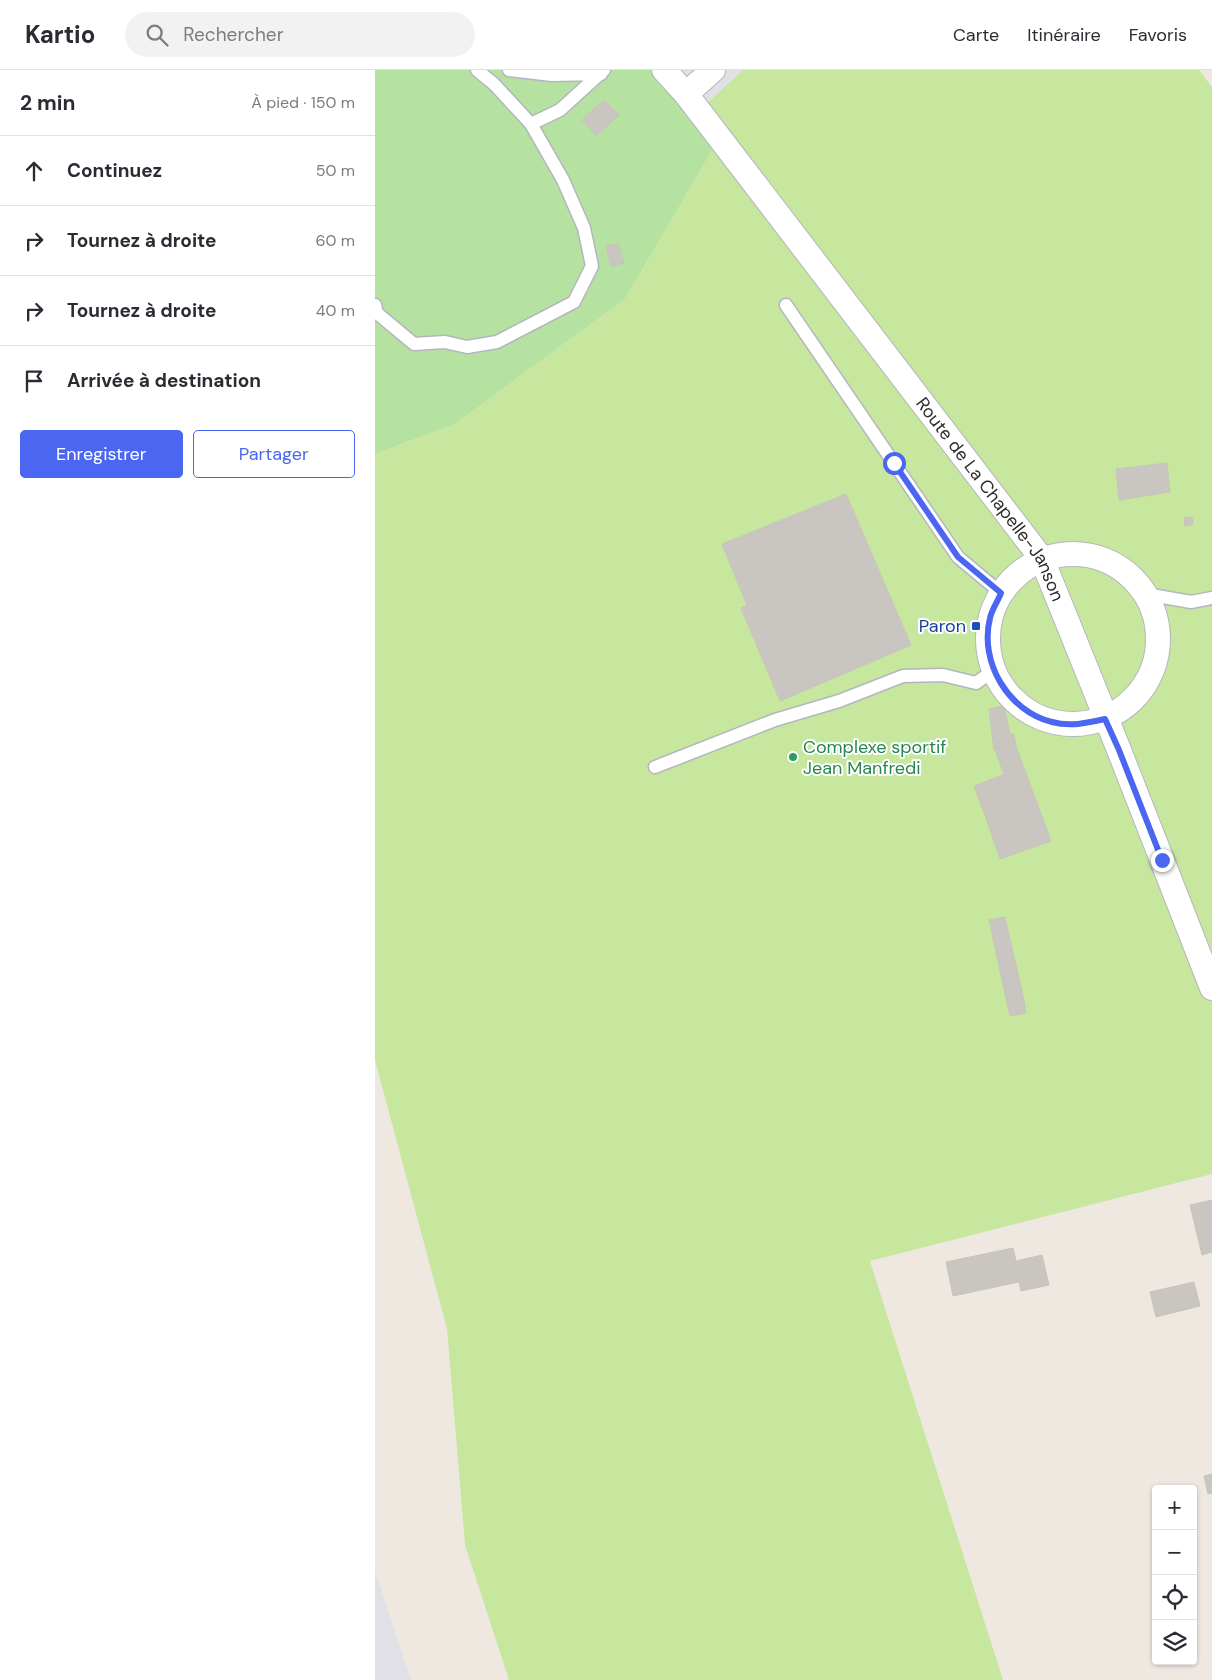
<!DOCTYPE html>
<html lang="fr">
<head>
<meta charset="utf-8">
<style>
  :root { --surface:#fff; --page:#f2f2f3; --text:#2b2b33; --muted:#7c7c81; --line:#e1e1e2; --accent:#4b66f1 }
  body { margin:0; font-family:"DM Sans",sans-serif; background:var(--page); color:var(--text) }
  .controls { position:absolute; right:15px; bottom:15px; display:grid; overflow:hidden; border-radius:5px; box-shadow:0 1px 4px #0004 }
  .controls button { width:45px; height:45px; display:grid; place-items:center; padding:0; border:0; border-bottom:1px solid var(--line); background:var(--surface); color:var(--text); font:25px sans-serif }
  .stop { position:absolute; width:15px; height:15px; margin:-11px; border:4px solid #4b66f1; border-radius:50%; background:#fff }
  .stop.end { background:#4b66f1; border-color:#fff; box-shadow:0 1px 5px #0008 }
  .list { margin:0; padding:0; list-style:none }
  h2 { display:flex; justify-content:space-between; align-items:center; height:65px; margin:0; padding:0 20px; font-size:21px }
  h2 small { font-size:16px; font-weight:400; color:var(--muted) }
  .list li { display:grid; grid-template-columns:32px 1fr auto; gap:15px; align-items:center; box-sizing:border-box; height:70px; padding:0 20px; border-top:1px solid var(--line) }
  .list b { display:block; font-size:19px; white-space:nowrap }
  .list em { font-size:16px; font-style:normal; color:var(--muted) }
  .actions { display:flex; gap:10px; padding:15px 20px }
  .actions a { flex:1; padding:11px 0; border:1px solid var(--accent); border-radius:5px; text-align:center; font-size:18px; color:var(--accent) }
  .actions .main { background:var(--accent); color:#fff }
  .icon { flex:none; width:28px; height:28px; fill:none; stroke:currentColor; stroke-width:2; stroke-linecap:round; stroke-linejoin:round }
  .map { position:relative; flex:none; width:837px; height:1610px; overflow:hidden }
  header { display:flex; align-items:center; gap:30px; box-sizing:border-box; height:70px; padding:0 25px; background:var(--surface); border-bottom:1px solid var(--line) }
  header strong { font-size:24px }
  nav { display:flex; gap:28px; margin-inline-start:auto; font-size:18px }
  .search { width:350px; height:45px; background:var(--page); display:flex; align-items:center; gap:12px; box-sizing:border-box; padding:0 18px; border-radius:28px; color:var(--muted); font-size:19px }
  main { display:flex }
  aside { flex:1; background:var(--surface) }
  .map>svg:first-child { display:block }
  .industrial { fill:#e2e0e7 }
  .green { fill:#b5e1a1 }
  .pitch { fill:#c6e79d }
  .building { fill:#c9c5c0; stroke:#c9c4ba }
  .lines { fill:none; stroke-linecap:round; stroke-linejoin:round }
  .lane-casing { stroke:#b4b6bf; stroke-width:15 }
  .street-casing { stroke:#b4b6bf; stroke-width:26 }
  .lane { stroke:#fff; stroke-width:12 }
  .street { stroke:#fff; stroke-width:24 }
  .route { stroke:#4b66f1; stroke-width:6 }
  .transit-dot { fill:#1a4fb4; stroke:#fff; stroke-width:2 }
  .leisure-dot { fill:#2e9e5b; stroke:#fff; stroke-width:2 }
  .labels { text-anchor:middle; stroke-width:4; stroke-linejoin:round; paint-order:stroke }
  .street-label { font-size:18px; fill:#2d2d2d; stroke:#fff }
  .transit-label { font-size:18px; fill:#164399; stroke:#fff; text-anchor:end }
  .leisure-label { font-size:18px; fill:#27864d; stroke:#fff; text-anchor:start }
</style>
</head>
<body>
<header>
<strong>Kartio</strong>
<div class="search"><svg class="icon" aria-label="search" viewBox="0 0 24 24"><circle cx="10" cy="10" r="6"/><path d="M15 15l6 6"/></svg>Rechercher</div>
<nav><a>Carte</a><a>Itinéraire</a><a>Favoris</a></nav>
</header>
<main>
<aside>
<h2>2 min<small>À pied · 150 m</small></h2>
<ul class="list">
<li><svg class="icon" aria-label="ahead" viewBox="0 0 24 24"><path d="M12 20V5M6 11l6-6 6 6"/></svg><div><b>Continuez</b></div><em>50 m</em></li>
<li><svg class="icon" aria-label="right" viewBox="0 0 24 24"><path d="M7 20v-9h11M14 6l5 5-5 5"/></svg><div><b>Tournez à droite</b></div><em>60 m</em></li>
<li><svg class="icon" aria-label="right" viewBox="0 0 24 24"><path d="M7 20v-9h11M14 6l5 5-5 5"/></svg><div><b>Tournez à droite</b></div><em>40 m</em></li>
<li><svg class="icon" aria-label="arrive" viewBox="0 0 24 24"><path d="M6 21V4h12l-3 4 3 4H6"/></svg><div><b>Arrivée à destination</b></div></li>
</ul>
<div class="actions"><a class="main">Enregistrer</a><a>Partager</a></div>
</aside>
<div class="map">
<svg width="837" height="1610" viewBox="0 0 837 1610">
  <rect width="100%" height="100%" fill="#eee8e1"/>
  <path class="industrial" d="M278,0H368L317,47Z
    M0,1501L36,1610H0Z"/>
  <path class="green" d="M0,0H278L341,74L250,229L80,354L0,384Z"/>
  <path class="pitch" d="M368,0H824L837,17V1104L495,1191L628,1610H134L90,1475L72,1259L0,990V384L80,354L250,229L341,74L317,47Z"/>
  <path class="building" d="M229,30L244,45L221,66L207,50Z
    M243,174L249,193L236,196L231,176Z
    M792,393L795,422L744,430L741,399Z
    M471,424L536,575L405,631L366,538L372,535L347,474Z
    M817,447L818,454L810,456L809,448Z
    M629,636L635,664H639L641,676L619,680L614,639Z
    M641,676L676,771L625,789L610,745L618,742L613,727L628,722L622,707L629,704L620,680Z
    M622,707L628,722L613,727L618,742L610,745L599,716Z
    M630,847L649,930L632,933L614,850Z
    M649,930L651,943L635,946L632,933Z
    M837,1130V1182L827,1185L815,1135Z
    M638,1178L641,1191L667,1185L674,1215L646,1221L644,1212L578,1226L571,1192Z
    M819,1212L825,1236L781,1247L775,1222Z
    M837,1404V1423L833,1424L829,1406Z"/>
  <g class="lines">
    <defs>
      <path id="lane" d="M134,0L177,5L226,4
        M156,54L185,40L229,0
        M0,235L2,243L39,274L70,272L92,277L122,272L199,232L217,196L209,158L188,110L156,54L119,14L102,0
        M411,235L583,487L626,523
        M771,524L816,532L837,528
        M280,697L400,650L464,631L528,606L568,605L601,613L618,601"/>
      <g id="street">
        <path id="s1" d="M289,0L311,24L667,489L744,680L837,918"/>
        <path d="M311,24L338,0"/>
        <circle cx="698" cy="569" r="85"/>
      </g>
    </defs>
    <use href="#lane" class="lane-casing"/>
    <use href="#street" class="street-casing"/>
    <use href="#lane" class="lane"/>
    <use href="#street" class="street"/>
  </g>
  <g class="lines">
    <path class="route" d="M519,393L583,487L626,523C623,531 617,539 615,548C604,592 633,641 677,652C695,657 712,653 730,649L744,680L787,790"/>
  </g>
  <rect class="transit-dot" x="596" y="551" width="10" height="10" rx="2.5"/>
  <circle class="leisure-dot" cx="418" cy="687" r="5"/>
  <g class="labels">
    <g class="street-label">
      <text dy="6" stroke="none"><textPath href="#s1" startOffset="540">Route de La Chapelle-Janson</textPath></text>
    </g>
    <g class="transit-label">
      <text x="591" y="562">Paron</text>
    </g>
    <g class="leisure-label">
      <text x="428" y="683">Complexe sportif<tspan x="428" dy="21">Jean Manfredi</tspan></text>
    </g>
  </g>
</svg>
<div class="controls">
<button>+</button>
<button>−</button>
<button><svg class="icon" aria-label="locate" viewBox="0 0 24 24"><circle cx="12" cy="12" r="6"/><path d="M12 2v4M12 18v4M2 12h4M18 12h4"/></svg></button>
<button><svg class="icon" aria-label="layers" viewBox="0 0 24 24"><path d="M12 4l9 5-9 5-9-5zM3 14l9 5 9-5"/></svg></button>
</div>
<div class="stop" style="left:519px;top:393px"></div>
<div class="stop end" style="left:787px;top:790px"></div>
</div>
</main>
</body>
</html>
